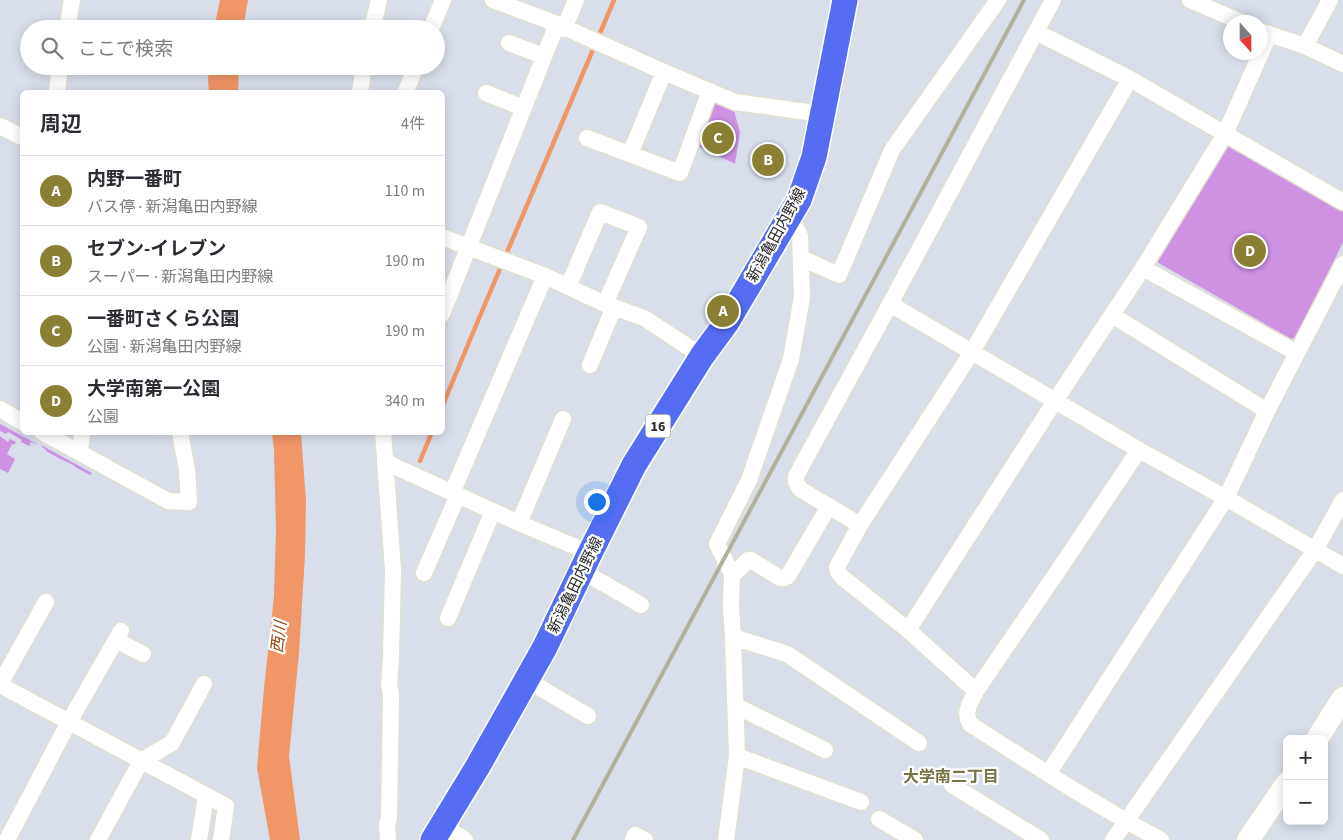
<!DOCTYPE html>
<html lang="ja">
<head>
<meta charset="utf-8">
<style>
  :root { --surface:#fff; --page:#f7f7f7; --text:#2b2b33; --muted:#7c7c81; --line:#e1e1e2; --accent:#8a8033 }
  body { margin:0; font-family:"Source Sans 3","Noto Sans JP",sans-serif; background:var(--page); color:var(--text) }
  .controls { position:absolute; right:15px; bottom:15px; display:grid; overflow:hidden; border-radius:8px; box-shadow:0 2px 12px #0003 }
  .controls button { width:45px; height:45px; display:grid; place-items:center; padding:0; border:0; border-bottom:1px solid var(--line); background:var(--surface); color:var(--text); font:25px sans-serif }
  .compass { position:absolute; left:1223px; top:15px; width:45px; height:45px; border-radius:50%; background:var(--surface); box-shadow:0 2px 12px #0003; rotate:159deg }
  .you { position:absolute; left:596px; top:501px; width:18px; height:18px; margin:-12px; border:4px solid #fff; border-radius:50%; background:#1a73e8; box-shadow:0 0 0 8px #1a73e833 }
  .badge { display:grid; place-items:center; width:32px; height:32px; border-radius:50%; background:var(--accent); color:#fff; font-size:16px; font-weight:700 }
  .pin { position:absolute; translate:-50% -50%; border:2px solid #fff; box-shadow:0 1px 5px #0006 }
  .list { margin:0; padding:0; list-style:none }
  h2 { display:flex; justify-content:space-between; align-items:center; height:65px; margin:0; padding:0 20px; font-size:21px }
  h2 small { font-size:16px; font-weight:400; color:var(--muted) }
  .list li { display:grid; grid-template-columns:32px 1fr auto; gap:15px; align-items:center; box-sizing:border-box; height:70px; padding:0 20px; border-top:1px solid var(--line) }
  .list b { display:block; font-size:19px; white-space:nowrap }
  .list p { margin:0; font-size:16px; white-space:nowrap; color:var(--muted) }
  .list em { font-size:16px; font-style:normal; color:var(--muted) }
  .icon { flex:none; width:28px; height:28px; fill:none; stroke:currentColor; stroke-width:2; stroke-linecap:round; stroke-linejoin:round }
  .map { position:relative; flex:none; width:1343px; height:840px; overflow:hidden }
  .search { position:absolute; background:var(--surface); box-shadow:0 2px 12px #0003; left:20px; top:20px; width:425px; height:55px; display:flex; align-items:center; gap:12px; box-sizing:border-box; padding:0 18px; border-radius:28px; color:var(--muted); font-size:19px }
  .panel { position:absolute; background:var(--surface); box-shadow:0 2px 12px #0003; left:20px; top:90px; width:425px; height:345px; border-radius:8px }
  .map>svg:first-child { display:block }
  .green { fill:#ce92e3 }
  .water { fill:#f19667 }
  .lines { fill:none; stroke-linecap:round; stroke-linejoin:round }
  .stream { stroke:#f19667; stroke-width:4.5 }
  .street-casing { stroke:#e1dfcd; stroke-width:19 }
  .secondary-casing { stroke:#e1dfcd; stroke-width:25 }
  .primary-casing { stroke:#fff; stroke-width:28 }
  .street { stroke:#fff; stroke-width:16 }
  .secondary { stroke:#fff; stroke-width:22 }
  .primary { stroke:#546df3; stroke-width:25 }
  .rail { stroke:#b2b19b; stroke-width:4 }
  .labels { text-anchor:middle; stroke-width:4.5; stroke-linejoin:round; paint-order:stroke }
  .shield { fill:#fff; stroke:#686868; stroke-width:1 }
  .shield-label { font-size:14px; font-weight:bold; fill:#272727 }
  .street-label { font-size:15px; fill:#272727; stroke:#fff }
  .water-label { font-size:16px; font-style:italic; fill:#99460a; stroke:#fff }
  .neighbourhood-label { font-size:16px; font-weight:bold; fill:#787347; stroke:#fff }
</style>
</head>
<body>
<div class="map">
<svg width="1343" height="840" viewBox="0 0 1343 840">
  <rect width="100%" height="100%" fill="#d8dfeb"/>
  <path class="green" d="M716,101L733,107L740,132L735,164L695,145Z
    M1228,145L1343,211V242L1297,337L1291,339L1155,261L1225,146Z
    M0,424L37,444H36L31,442L29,446L21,442L22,440L8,432L6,434L0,431Z
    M0,436L8,442L10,439L16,442L14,445L12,444L7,454L15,459L8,473L0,469Z
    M41,445L92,473L90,475L75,467V466L63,460H62L46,451V450L41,446Z"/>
  <path class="water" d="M220,0H248L243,29H214Z
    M210,66H239L238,92H209L208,78Z
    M272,433H301L306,501L305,555L299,653L289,756L300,840H270L257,768L264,688L274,596L276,530L274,450Z"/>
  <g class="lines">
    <path class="stream" d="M442,407L477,323L614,0
      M420,461L432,432"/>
    <defs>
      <path id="street" d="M493,0L557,24L664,72L735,102L822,114
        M1190,0L1241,22
        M67,29L72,0
        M372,29L379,0
        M431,29L443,0
        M564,29L576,0
        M1260,31L1305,46L1343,64
        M1036,32L1130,79L1343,202
        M509,43L543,56
        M1305,46L1330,0
        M406,91L416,66
        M57,92L60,66
        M360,92L364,66
        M486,93L523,108
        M0,126L22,137
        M587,138L680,173L710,91
        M630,154L664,72
        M442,237L545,276L605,304L644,318L702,356
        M801,258L839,275L892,150L998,0
        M1143,268L1297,353
        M568,287L600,212L639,227L605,304
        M890,304L1139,450L1226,498L1343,566
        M442,314L557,24
        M1112,315L1267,411
        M590,365L614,307
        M0,409L22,422
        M42,432L168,501L189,502L187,470L180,432
        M383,432L393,569L391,658L389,684L391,695L389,818L387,824L388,840
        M1139,450L1066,559L976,691C971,702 963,711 970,724C1032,764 1095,805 1161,840
        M77,451L81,444L82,432
        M385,462L519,523L590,553
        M452,493L545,276
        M519,523L563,419
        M860,525L972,352L1130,79
        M582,571L641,605
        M424,573L458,495
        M732,574L736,572L748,560H751L780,578H784L788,576L829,506
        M448,618L493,511
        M908,630L1055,401L1143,268L1225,134L1269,35
        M733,637L787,654L919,743
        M116,640L143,654
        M527,680L588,716
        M0,684L46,602
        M0,685L226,806L221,840
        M976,691L908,630L842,577L838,572L837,567L860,525L800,489L796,482V476L890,304L1053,0
        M736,706L825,750
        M737,756L861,802
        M1048,774L1226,498L1267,411L1343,264
        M952,785L1041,840
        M879,819L915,840
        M442,825L465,840
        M7,840L69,722L121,631
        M98,840L141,761L172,743L204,684
        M199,840L206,796
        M633,840L635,835L645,840
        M726,840L737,756L733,637L731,607L732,574L717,544L749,480L791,359L802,297L800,236L790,216
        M1113,840L1315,550L1343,500"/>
      <path id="secondary" d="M1317,739L1343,698
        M1248,840L1287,783"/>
      <path id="primary" d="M433,840L478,766L545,647L590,553L634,465L702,356L727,322L799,200L814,157L845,0"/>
    </defs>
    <use href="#street" class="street-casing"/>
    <use href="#secondary" class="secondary-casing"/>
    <use href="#primary" class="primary-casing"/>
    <use href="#street" class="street"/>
    <use href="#secondary" class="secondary"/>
    <use href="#primary" class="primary"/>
    <path class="rail" d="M573,840L1024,0"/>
  </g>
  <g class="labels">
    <rect class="shield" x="645.5" y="414.5" width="25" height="23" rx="4"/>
    <g class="shield-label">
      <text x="658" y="431">16</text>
    </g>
    <g class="street-label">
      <text transform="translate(776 235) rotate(-61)" y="5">新潟亀田内野線</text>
      <text transform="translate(575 585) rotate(-64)" y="5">新潟亀田内野線</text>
    </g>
    <g class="water-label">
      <text transform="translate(278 637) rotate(-83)" y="6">西川</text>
    </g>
    <g class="neighbourhood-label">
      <text x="951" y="782">大学南二丁目</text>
    </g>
  </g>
</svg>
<div class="controls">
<button>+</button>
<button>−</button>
</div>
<svg class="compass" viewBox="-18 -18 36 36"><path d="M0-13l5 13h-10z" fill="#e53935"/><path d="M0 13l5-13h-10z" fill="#7c7c81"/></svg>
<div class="you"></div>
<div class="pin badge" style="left:723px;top:311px">A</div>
<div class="pin badge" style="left:768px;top:160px">B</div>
<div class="pin badge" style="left:718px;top:138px">C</div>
<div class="pin badge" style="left:1250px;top:251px">D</div>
<div class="search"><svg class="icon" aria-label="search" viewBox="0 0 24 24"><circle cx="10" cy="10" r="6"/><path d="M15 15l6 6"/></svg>ここで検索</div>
<section class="panel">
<h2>周辺<small>4件</small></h2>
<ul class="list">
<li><span class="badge">A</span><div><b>内野一番町</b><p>バス停 · 新潟亀田内野線</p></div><em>110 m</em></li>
<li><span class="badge">B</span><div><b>セブン-イレブン</b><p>スーパー · 新潟亀田内野線</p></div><em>190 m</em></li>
<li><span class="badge">C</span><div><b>一番町さくら公園</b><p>公園 · 新潟亀田内野線</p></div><em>190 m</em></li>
<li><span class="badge">D</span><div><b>大学南第一公園</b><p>公園</p></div><em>340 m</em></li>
</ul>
</section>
</div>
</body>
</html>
